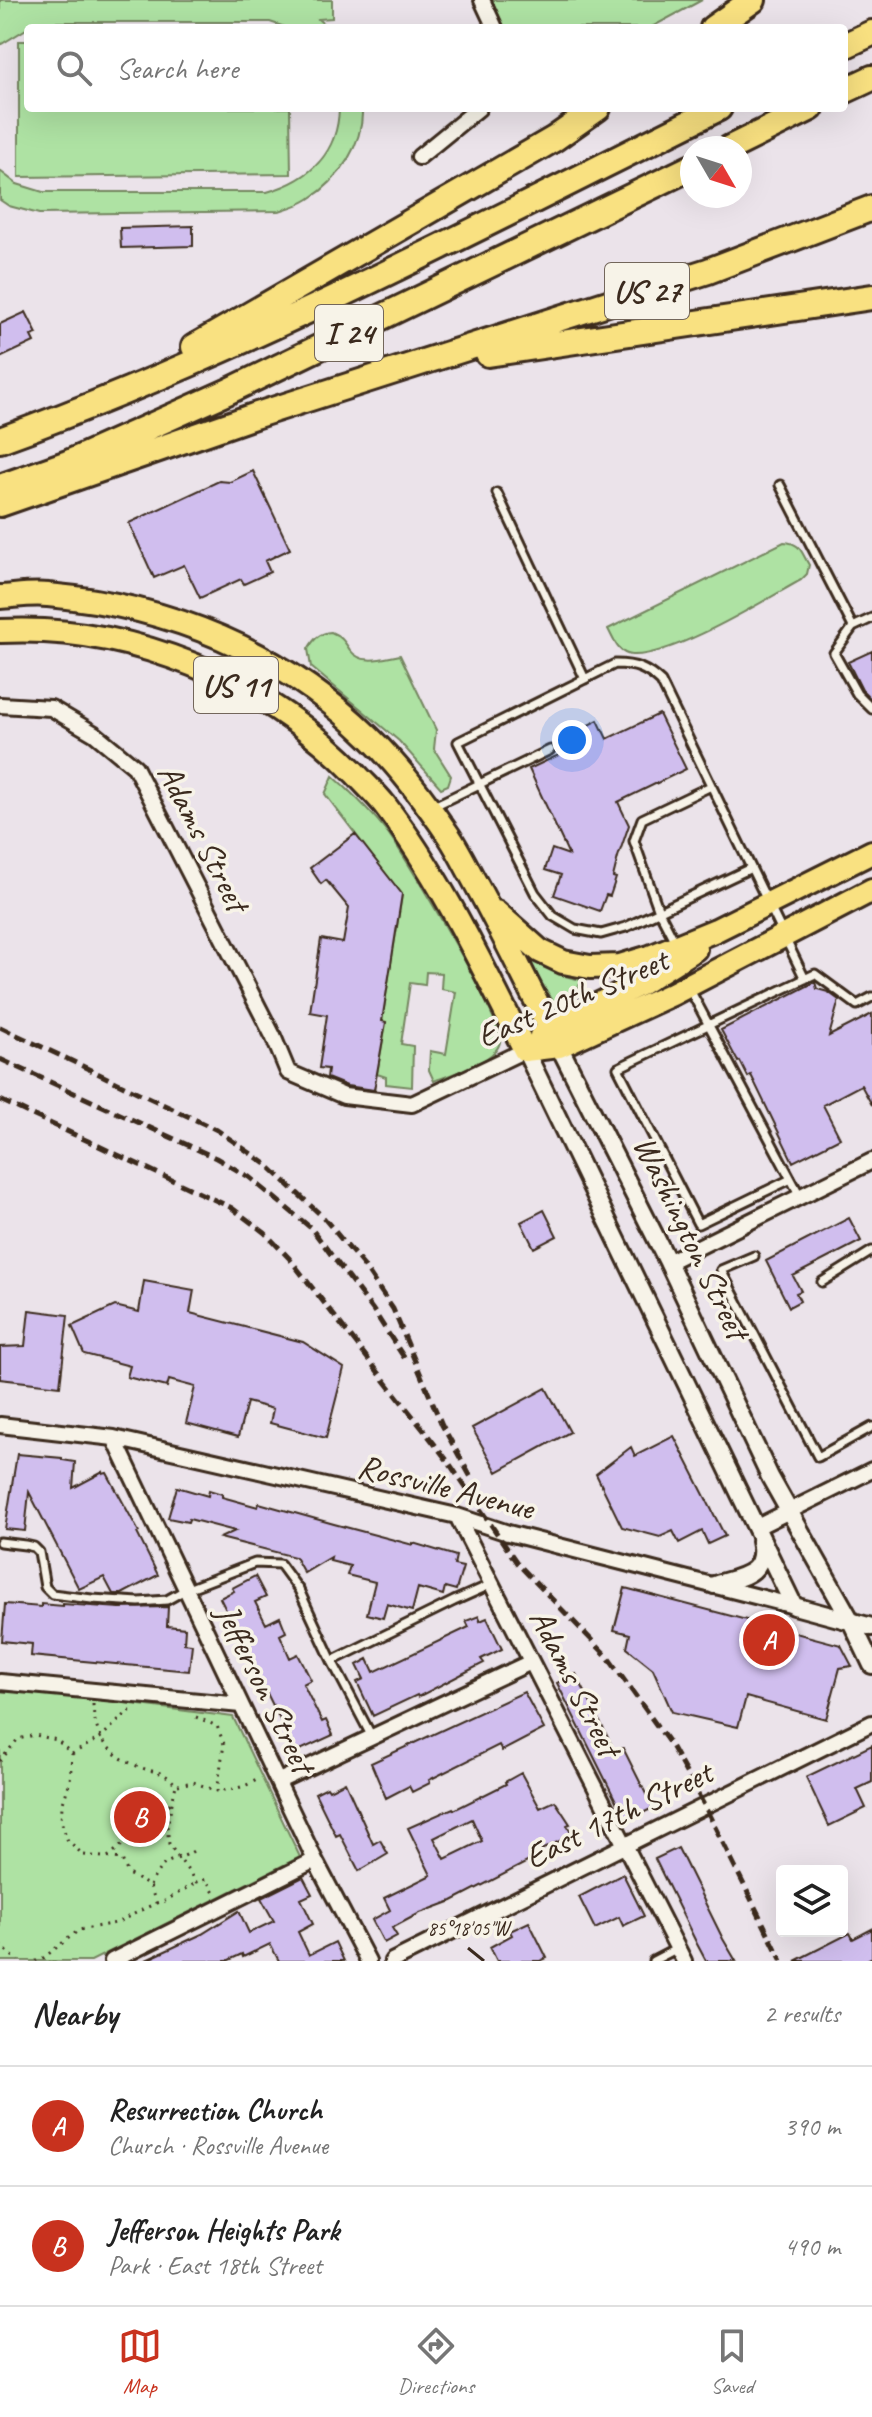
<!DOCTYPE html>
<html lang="en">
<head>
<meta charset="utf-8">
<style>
  :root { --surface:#fff; --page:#f6f6f6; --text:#222; --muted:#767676; --line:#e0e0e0; --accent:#c8321e }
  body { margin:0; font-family:Caveat,sans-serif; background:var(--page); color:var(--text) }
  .controls { position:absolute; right:24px; bottom:24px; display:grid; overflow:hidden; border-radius:8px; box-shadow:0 8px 32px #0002 }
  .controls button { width:72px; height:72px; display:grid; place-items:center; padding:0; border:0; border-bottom:2px solid var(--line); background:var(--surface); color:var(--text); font:40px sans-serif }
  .compass { position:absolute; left:680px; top:136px; width:72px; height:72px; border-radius:50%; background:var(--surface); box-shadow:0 8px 32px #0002; rotate:129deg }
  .you { position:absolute; left:572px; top:740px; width:28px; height:28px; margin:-20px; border:6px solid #fff; border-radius:50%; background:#1a73e8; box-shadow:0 0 0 12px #1a73e833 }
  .badge { display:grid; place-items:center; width:52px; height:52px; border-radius:50%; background:var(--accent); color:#fff; font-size:26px; font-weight:700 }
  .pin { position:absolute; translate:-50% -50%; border:4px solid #fff; box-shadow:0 2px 8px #0006 }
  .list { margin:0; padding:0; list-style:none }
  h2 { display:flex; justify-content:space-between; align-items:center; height:104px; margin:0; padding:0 32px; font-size:34px }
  h2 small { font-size:26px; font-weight:400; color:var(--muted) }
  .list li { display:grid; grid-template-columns:52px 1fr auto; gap:24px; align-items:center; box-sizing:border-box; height:120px; padding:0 32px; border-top:2px solid var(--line) }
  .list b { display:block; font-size:30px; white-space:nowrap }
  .list p { margin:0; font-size:26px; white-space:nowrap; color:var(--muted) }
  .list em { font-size:26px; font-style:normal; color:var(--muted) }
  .icon { flex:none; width:44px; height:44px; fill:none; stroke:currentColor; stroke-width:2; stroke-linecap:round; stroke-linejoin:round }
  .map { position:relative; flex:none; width:872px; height:1961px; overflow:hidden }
  .search { position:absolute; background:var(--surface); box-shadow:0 8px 32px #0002; left:24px; right:24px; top:24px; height:88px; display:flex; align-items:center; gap:20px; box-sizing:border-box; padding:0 28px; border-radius:8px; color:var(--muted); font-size:30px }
  .sheet { height:344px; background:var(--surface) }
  nav { display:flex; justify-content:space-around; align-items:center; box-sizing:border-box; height:112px; border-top:2px solid var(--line); background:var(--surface); font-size:22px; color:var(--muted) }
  nav a { display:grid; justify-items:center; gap:4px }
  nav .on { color:var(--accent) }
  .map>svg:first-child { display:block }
  .green { fill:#aee2a3; stroke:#748660; stroke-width:2 }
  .building { fill:#d0beee; stroke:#3b2a1e; stroke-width:2; fill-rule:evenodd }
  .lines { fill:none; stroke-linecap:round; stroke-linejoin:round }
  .service-casing { stroke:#3b2a1e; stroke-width:13 }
  .minor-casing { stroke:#3b2a1e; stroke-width:20 }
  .tertiary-casing { stroke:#3b2a1e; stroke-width:22 }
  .primary-casing { stroke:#3b2a1e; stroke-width:28 }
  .motorway-casing { stroke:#3b2a1e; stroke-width:30 }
  .path { stroke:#3b2a1e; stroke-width:3; stroke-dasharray:2 6; stroke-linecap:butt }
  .service { stroke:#f7f3e8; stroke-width:7 }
  .minor { stroke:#f7f3e8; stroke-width:14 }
  .tertiary { stroke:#f7f3e8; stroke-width:16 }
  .primary { stroke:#f9e181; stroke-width:22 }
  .motorway { stroke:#f9e181; stroke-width:24 }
  .rail { stroke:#3b2a1e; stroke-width:5; stroke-dasharray:12 6; stroke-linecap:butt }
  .ticks { fill:none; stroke:#3b2a1e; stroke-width:3 }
  .labels { text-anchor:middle; stroke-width:7; stroke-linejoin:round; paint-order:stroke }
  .shield { fill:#f7f3e8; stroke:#73665b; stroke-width:2 }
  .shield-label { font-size:32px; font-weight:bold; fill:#3b2a1e }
  .street-label { font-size:34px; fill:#3b2a1e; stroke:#f7f3e8 }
  .ticks-label { font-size:20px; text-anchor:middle; fill:#3b2a1e; stroke:#f7f3e8; stroke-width:7; stroke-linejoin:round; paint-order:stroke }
</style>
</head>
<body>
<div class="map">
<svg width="872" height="1961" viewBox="0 0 872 1961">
  <rect width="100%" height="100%" fill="#ebe3ea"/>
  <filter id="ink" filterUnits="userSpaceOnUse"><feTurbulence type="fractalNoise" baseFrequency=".0125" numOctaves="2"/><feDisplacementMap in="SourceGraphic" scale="16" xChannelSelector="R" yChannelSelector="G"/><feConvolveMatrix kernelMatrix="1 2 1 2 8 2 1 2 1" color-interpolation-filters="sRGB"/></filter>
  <g filter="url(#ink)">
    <path class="green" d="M0,0H332V18L318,19L328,28H288L270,22H51L28,28L0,45Z
      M492,0H702L650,28H504Z
      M19,41H28V108H290L291,174L19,177Z
      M339,108H362C364,143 339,181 309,199C300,205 289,208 279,211L39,214L9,206L0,200V171L17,184L43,192H267C309,180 338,154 339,108Z
      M784,542C801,543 801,552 809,565L807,574L801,580C763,601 673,657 632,655C618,654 614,640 608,629Z
      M331,632C341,636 344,641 350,650C362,666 383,658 400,655L436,730L434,749L451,776L448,785L441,788L399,741L311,667L308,649C314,639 319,633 331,632Z
      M333,776C353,794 372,812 388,833C406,857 504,1021 500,1042C496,1062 451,1074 434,1081L429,1070L430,1051L446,1054L456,992L441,989L442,973L426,972L425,985L410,983L401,1044L413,1046L412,1087L386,1084V1077L377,1074L386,1023L382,1021L402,895L325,794Z
      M525,957L561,975L581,980C578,995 566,1001 562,1015Z
      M0,1687L233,1717L300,1857L91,1961H0Z"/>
    <path class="building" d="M193,226V246L121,248L120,228Z
      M26,312L37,334L31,336L34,342L0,358V324Z
      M253,471L290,549L265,561L270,572L244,584L241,579L200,598L184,565L154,578L129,523L219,481L230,482Z
      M872,651V700L862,690L848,662Z
      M659,714L686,769L618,802L629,825L618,857L613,877L616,878L610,896L606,895L600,911L554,895L561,875L545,870L552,849L569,855L529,769L563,753L557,741L598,720L607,739Z
      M355,834L402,894L382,1021L386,1022L374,1090L347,1086L327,1078L328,1069L319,1068L327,1015L310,1012L321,939L343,943L349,908L326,880L321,884L310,868Z
      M815,982L817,989L828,992L839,1000L829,1036L872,1014V1105L861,1085L823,1105L840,1138L793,1162L751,1075L748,1077L740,1061L738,1062L721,1030Z
      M544,1210L557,1236L534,1248L521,1222Z
      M849,1218L861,1241L793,1276L801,1291L796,1293L800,1301L789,1307L766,1261Z
      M144,1281L194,1290L190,1313L303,1342L344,1368L326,1438L270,1423L273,1409L247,1402L238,1437L186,1423L195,1387L169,1380L167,1387L127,1377L130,1366L84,1354L72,1326L115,1306L139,1312Z
      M29,1310L68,1315L60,1386L0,1379V1347L25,1346Z
      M546,1388L570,1432L497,1472L472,1428Z
      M674,1436L725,1536L708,1544L702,1531L679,1543L673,1531L660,1537L622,1527L596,1474L631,1447L635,1456Z
      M17,1454L62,1458V1460L75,1462L73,1488L103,1472V1474L107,1473L139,1532L137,1533L158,1575L122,1594H113L104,1577L79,1589L29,1492L25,1531L5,1529Z
      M177,1487L208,1496L209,1490L222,1494V1497L258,1507L259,1503L334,1524L413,1545V1543L456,1556L454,1565L463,1567L456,1590L445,1587L443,1595L418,1588L412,1611L387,1604L383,1618L367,1614L375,1582L347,1575L350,1566L330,1561L331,1557L304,1573L295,1557L220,1538L235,1531L189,1519L188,1522L168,1518Z
      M255,1576L266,1597L255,1602L266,1624L280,1617L286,1632L280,1635L290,1658L298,1654L311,1680L303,1684L322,1722L326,1720L333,1735L296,1752L220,1598L234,1591L232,1588Z
      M625,1588L841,1645L852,1666L840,1668L826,1719L746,1697L738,1727L672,1712L653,1669L627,1648L630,1634L614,1630Z
      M5,1604L41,1607V1604L63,1606V1604L120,1608L168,1607L167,1626L185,1628L184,1643L192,1644L189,1671L31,1656L32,1644L2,1641Z
      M479,1616L480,1621L487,1618L502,1649L481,1659L484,1663L464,1673L418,1697L417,1695L373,1716L357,1682L364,1679L357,1665L368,1659L374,1672L469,1627L466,1621Z
      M576,1674L615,1752L623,1748L653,1808L626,1821L557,1683Z
      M524,1692L544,1729L502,1751L499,1745L429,1780L430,1783L412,1792L409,1786L386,1798L371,1763Z
      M872,1745V1782L857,1789L866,1808L829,1826L806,1777Z
      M521,1773L540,1808L555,1801L570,1824L567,1825L572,1835L537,1852L539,1856L452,1901L420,1913L392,1928L397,1936L384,1943L372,1920L390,1910L384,1898L431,1875L408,1828L453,1808L454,1810L506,1784L505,1782ZM472,1819L482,1841L445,1859L434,1838Z
      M345,1782L373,1844L380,1840L388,1854L359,1871L340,1834L336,1836L315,1793L327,1787L329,1790Z
      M678,1848L723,1939L736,1961H706L697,1944L655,1859Z
      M623,1874L644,1916L623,1926L619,1917L595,1929L579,1897Z
      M303,1877L312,1894L301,1899L313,1924L298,1932L309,1955L335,1942L344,1961H279L270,1944L243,1957L242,1954L227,1961H144L202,1934L239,1911L249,1933L274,1921L261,1898Z
      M529,1922L547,1958L540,1961H497L490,1947L512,1935L510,1931Z
      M872,1929V1957L865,1961H795L850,1933L853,1939Z"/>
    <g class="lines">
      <defs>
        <path id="service" d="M780,485L853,627L872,618
          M497,493L585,679
          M853,627L834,653L857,694L872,709
          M434,806L550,750
          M751,868L626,927L601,934L575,929L553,916L535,893L458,742L615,664C636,664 647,669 661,682L805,979
          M676,944L659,911L634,841L642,819L711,786
          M689,988L800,1196
          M791,1179L698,1224L618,1068L815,974L857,1005L872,997
          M754,1256L721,1270L818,1457L872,1427
          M822,1282L872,1251
          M0,1542L25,1545L34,1547L39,1552L45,1587L52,1594L92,1599L139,1602L167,1600L185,1590L255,1563L280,1564L299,1590L332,1661L454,1601L492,1584
          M332,1661L372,1737
          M653,1961L678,1948"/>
        <path id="minor" d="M482,0L495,28
          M419,157L479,108
          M0,705L51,708L95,734L135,767L273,1036L288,1072L344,1096L412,1104L525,1050
          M668,1262L872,1161
          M0,1425L114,1438L457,1516L508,1533L794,1606
          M114,1438L315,1860L368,1961
          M457,1516L684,1961
          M757,1527L872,1470
          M0,1682L241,1705
          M279,1781L531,1662
          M112,1961L315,1860
          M392,1961L872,1723"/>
        <path id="tertiary" d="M559,1046L668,1262L770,1477L851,1621L872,1665
          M525,1050L794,1606L872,1627
          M714,1585C739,1577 768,1575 760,1541"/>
        <path id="primary" d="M0,597C16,596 33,593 48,595C170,606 281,651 369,737C399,766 426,802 449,836C459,851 467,868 476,884C505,937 531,992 559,1046
          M0,631C131,624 264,680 355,773C364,783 375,793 384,804C442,879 482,966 525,1050
          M496,912L540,951L563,962L590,967L620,966L650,957L716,930L872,852
          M541,1036L550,1028L640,984L695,949
          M525,1050L559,1046L672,994L872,890"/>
        <path id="motorway" d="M713,28L753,0
          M844,46L872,33
          M844,91L872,78
          M730,148L811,108
          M194,347L554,139L598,108
          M488,354L872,297
          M0,440C248,350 483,225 719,108
          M0,487L68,463L227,392L692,167
          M0,504L254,416L708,271L872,208"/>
      </defs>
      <use href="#service" class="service-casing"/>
      <use href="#minor" class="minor-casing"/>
      <use href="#tertiary" class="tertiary-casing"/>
      <use href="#primary" class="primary-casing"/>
      <use href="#motorway" class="motorway-casing"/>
      <path class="path" d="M93,1704C94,1735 107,1754 137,1766C155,1774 163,1769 176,1785L167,1826L169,1844L196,1882L206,1879L214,1893
        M196,1717L217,1726L224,1744L217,1791C234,1790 245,1787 260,1778
        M72,1754L100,1738L129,1711H134
        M0,1761L18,1739L35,1735L57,1740L72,1754L70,1781L62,1806L61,1821L67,1839L83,1855L122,1859L128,1874L150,1886L156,1903L116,1923L79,1930L42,1959L36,1961
        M178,1785L193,1782L217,1791
        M108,1857L174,1800
        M150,1886C165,1854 169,1866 195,1850
        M156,1903L165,1901L195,1883
        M0,1945L18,1961"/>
      <use href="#service" class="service"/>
      <use href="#minor" class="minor"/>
      <use href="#tertiary" class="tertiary"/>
      <use href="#primary" class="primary"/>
      <use href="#motorway" class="motorway"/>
      <path class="rail" d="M0,1027L217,1130L266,1164L323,1217L363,1265L393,1309L442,1425L473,1481
        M0,1059L216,1158L249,1177L311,1228L373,1310L405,1359
        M0,1100L232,1208L265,1233L289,1258L447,1460L517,1563L607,1656L670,1744L704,1805L782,1961"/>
    </g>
  </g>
  <path class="ticks" d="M468,1948L484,1961"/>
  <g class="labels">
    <g class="shield">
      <rect x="605" y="263" width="84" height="56" rx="6"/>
      <rect x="315" y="305" width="68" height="56" rx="6"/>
      <rect x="194" y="657" width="84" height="56" rx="6"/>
    </g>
    <g class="shield-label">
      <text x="647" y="302">US 27</text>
      <text x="349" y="344">I 24</text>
      <text x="236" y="696">US 11</text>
    </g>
    <g class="street-label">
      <text transform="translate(204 837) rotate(63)" y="12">Adams Street</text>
      <text transform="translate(572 997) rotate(-23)" y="12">East 20th Street</text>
      <text transform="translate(692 1237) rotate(64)" y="12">Washington Street</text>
      <text transform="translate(446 1486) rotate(14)" y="12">Rossville Avenue</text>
      <text transform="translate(576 1682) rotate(63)" y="12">Adams Street</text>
      <text transform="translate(266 1688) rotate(64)" y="12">Jefferson Street</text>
      <text transform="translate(618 1814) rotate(-26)" y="12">East 17th Street</text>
    </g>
  </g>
  <g class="ticks-label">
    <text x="468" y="1935">85°18'05"W</text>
  </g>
</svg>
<div class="controls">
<button><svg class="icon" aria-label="layers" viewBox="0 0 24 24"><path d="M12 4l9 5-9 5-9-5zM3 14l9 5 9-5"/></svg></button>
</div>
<svg class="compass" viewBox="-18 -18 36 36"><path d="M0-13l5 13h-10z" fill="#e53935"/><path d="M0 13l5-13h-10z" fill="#767676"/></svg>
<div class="you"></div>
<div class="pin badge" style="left:769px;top:1640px">A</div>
<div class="pin badge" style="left:140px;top:1817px">B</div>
<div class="search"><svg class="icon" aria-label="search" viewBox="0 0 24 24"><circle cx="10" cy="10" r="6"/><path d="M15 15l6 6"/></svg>Search here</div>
</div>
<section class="sheet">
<h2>Nearby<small>2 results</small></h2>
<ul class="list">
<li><span class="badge">A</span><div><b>Resurrection Church</b><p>Church · Rossville Avenue</p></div><em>390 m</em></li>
<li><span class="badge">B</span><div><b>Jefferson Heights Park</b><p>Park · East 18th Street</p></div><em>490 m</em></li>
</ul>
</section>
<nav>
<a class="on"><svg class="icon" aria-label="map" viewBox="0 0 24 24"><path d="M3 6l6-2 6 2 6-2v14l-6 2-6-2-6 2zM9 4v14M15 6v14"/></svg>Map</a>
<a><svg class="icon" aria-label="directions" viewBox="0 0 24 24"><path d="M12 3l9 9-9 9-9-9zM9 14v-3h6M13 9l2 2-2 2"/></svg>Directions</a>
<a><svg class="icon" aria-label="saved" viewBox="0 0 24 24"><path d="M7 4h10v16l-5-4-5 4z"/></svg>Saved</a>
</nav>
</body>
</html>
